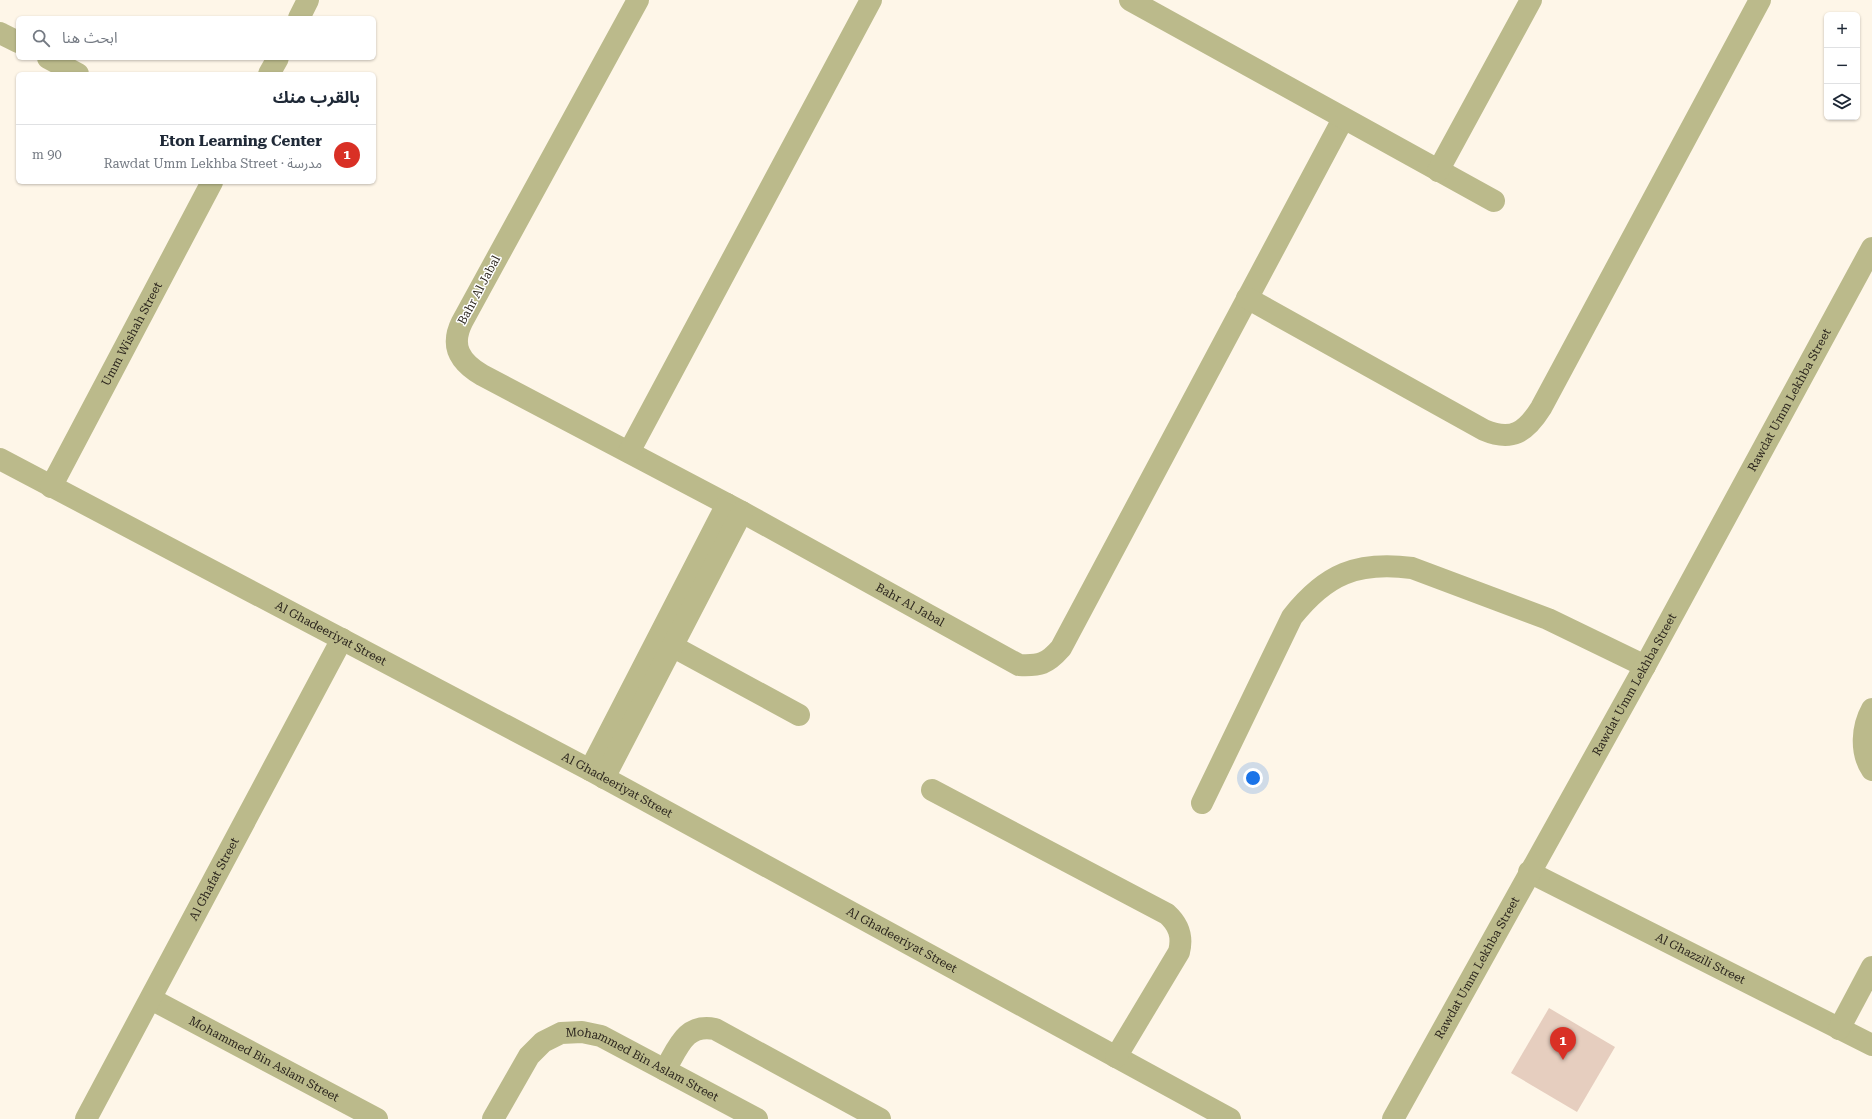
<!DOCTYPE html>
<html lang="ar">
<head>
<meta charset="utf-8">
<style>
  :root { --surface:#fff; --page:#f2f2f3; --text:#1f2937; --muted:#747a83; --line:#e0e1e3; --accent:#d93025 }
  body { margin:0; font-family:"Roboto Serif","Noto Sans Arabic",serif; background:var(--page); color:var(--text); direction:rtl }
  .controls { position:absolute; right:12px; top:12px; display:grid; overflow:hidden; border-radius:6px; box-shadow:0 1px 3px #0004 }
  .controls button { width:36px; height:36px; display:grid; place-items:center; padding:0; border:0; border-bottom:1px solid var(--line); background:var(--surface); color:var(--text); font:20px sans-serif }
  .you { position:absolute; left:1253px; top:778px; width:14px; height:14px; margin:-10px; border:3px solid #fff; border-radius:50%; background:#1a73e8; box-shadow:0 0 0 6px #1a73e833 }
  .badge { display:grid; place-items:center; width:26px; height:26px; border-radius:50%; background:var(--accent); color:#fff; font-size:13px; font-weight:700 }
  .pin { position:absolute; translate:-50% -33px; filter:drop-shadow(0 1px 2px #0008) }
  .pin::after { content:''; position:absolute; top:21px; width:14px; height:12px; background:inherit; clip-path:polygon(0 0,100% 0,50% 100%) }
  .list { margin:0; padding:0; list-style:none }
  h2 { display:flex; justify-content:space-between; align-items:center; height:52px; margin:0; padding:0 16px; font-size:17px }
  h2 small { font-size:13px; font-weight:400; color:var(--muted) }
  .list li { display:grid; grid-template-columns:26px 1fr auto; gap:12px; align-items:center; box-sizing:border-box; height:60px; padding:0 16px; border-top:1px solid var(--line) }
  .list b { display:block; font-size:15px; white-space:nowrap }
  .list p { margin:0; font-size:13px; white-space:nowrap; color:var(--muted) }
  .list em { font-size:13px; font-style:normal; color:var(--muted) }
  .icon { flex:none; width:22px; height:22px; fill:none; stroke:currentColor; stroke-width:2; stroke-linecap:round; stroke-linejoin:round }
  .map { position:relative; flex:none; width:1872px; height:1119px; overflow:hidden; direction:ltr }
  .search { position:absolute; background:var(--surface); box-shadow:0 1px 3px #0004; left:16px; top:16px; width:360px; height:44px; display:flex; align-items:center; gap:10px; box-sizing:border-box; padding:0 14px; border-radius:6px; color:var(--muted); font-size:15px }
  .panel { position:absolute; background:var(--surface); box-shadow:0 1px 3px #0004; left:16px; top:72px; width:360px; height:112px; border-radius:6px; direction:rtl }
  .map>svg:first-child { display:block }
  .building { fill:#e6cebf }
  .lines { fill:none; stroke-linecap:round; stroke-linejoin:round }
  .minor { stroke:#bbba8b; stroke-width:22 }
  .labels { text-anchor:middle; stroke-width:3; stroke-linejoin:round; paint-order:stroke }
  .street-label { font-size:12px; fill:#2c261e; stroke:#fff }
</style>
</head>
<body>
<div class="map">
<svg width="1872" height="1119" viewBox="0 0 1872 1119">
  <rect width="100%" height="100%" fill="#fef6e8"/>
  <path class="building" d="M1549,1008L1615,1047L1577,1112L1511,1073Z"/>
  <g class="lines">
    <g class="minor">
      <path id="s1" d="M638,0L462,322C450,346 460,362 482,375L742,512L1019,665C1040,666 1047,664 1061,648L1343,119"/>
      <path d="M1130,0L1494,201"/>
      <path d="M299,18L308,0"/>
      <path d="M0,33L18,42"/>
      <path d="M48,58L78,74"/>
      <path d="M269,74L278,58"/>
      <path d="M1438,171L1531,0"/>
      <path d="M1247,298L1484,430C1512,442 1526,432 1541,408L1760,0"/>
      <path d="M629,452L871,0"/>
      <path id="s2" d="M0,459L590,770L1230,1119"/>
      <path id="s3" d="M51,487L212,182"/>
      <path d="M661,640L799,715"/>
      <path d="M1872,709C1862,727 1860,752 1872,770"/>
      <path d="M590,770L727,504"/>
      <path d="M604,778L742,512"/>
      <path d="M932,790L1167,914C1179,925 1183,936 1179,952L1116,1057"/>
      <path d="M1202,803L1292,617C1326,574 1357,561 1412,568L1548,619L1645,666"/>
      <path id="s4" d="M1529,872L1872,1045"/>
      <path id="s5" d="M151,999L377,1119"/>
      <path d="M1839,1029L1872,967"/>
      <path d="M665,1070C678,1048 685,1023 715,1029L880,1119"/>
      <path id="s6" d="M86,1119L342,639"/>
      <path id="s7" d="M493,1119L529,1056L543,1042L561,1033L582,1032L601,1036L757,1119"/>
      <path id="s8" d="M1393,1119L1645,666L1872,248"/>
    </g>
  </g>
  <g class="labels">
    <g class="street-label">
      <text transform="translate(479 290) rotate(-62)" y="4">Bahr Al Jabal</text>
      <text dy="4" stroke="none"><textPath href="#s3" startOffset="173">Umm Wishah Street</textPath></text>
      <text dy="4" stroke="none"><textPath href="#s8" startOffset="821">Rawdat Umm Lekhba Street</textPath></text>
      <text dy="4" stroke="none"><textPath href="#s1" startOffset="917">Bahr Al Jabal</textPath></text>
      <text dy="4" stroke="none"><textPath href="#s2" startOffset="374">Al Ghadeeriyat Street</textPath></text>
      <text dy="4" stroke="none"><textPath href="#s8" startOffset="497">Rawdat Umm Lekhba Street</textPath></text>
      <text dy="4" stroke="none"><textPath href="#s2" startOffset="698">Al Ghadeeriyat Street</textPath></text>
      <text dy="4" stroke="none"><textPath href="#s6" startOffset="272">Al Ghafat Street</textPath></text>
      <text dy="4" stroke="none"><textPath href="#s2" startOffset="1022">Al Ghadeeriyat Street</textPath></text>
      <text dy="4" stroke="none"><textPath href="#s4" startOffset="192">Al Ghazzili Street</textPath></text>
      <text dy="4" stroke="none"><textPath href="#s8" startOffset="173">Rawdat Umm Lekhba Street</textPath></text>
      <text dy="4" stroke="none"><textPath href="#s5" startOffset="128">Mohammed Bin Aslam Street</textPath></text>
      <text dy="4" stroke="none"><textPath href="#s7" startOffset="201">Mohammed Bin Aslam Street</textPath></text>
    </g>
  </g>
</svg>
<div class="controls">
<button>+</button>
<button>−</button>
<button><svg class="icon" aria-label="layers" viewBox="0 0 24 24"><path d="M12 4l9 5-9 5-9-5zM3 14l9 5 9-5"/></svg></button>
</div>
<div class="you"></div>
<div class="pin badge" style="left:1563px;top:1060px">1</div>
<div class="search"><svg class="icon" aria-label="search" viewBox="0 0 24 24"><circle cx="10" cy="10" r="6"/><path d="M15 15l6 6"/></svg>ابحث هنا</div>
<section class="panel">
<h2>بالقرب منك<small></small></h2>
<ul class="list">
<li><span class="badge">1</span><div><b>Eton Learning Center</b><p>مدرسة · Rawdat Umm Lekhba Street</p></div><em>90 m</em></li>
</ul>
</section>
</div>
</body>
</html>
